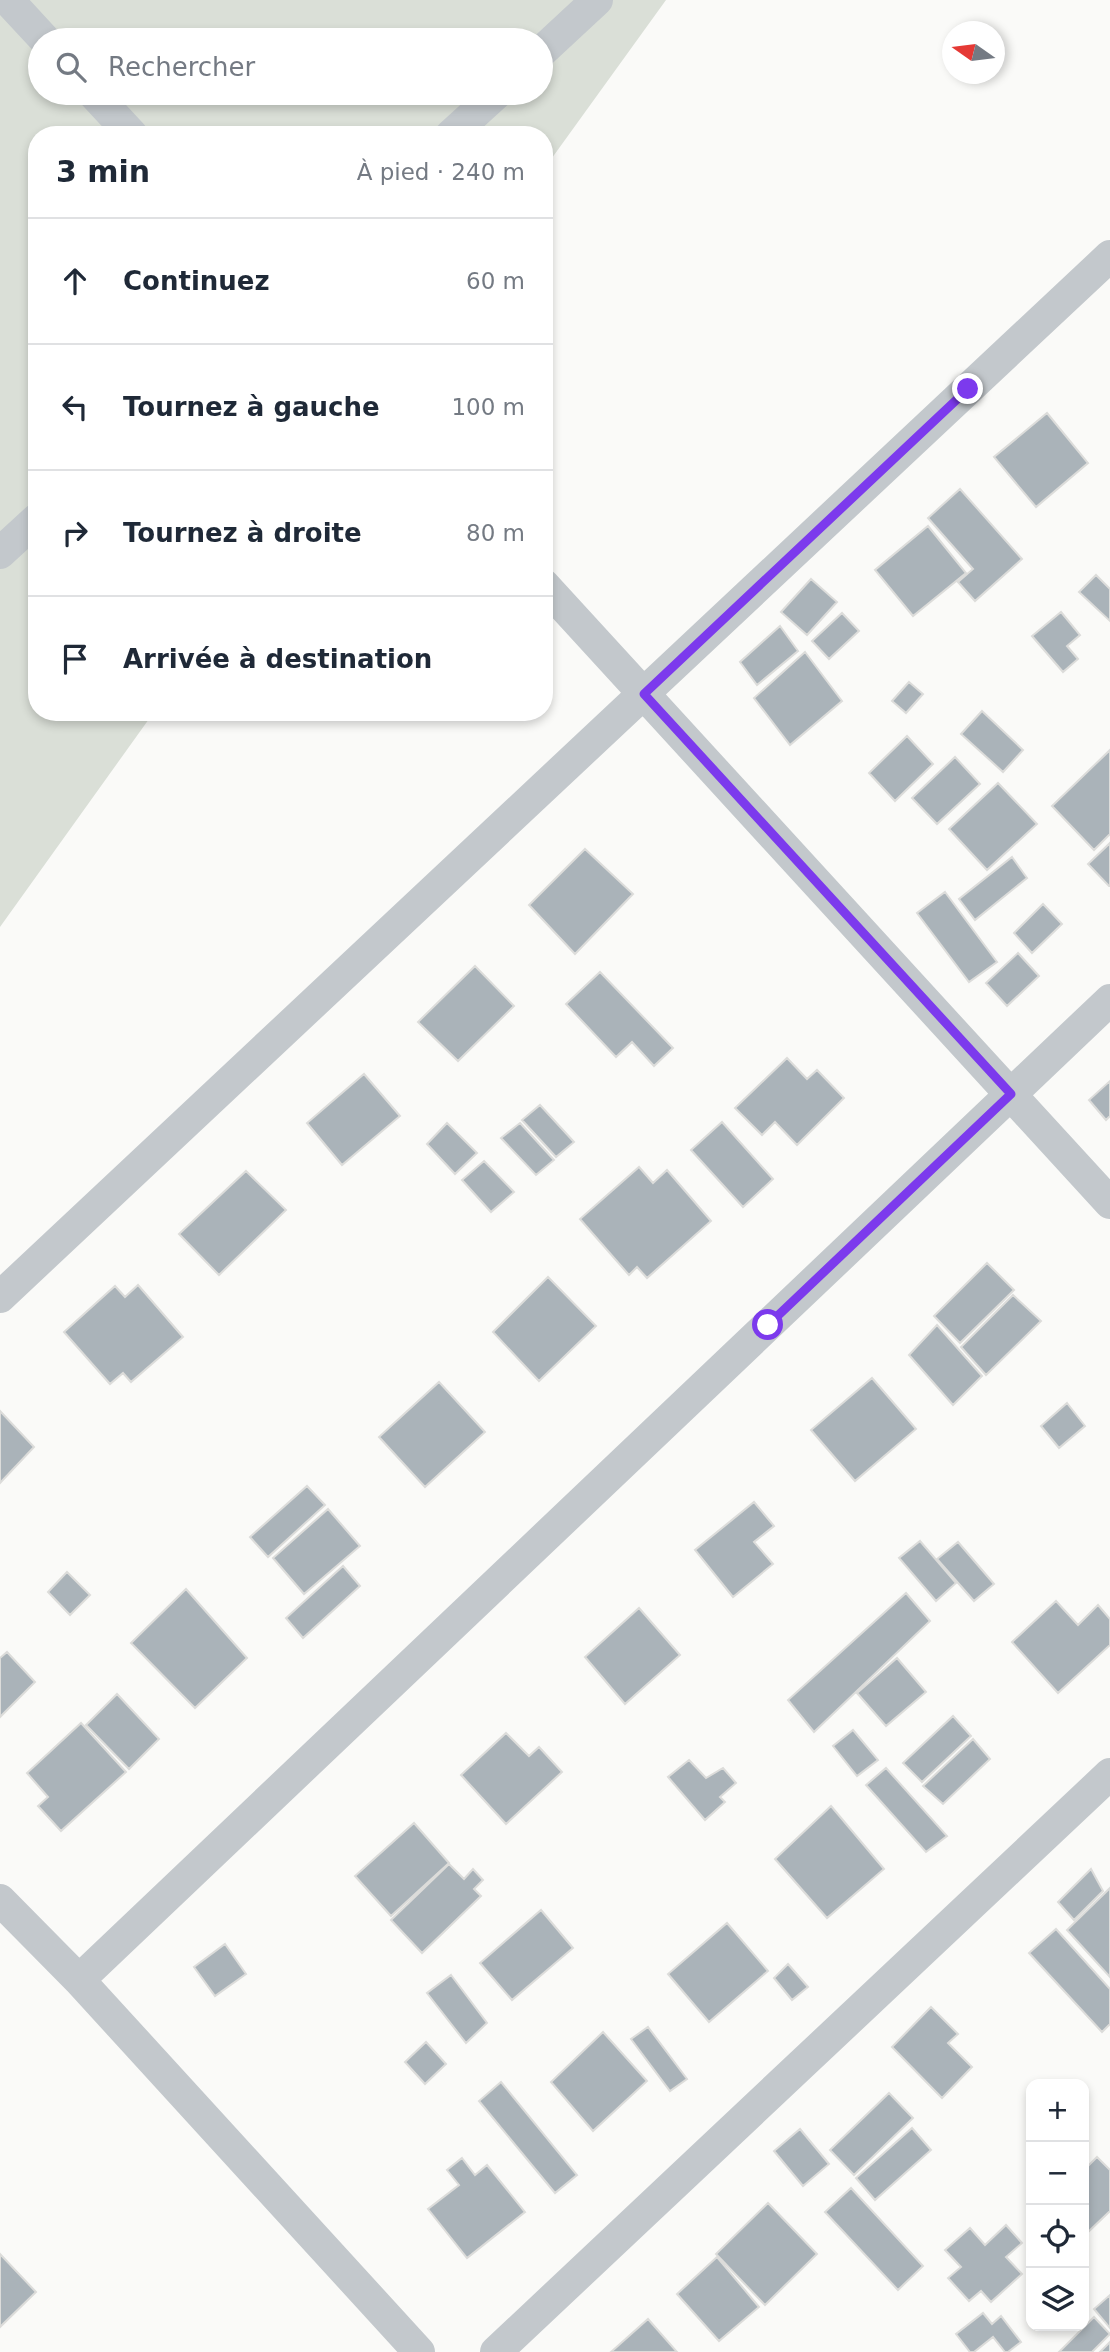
<!DOCTYPE html>
<html lang="fr">
<head>
<meta charset="utf-8">
<style>
  :root { --surface:#fff; --page:#f6f6f7; --text:#1f2937; --muted:#747a83; --line:#e0e1e3 }
  body { margin:0; font-family:"DejaVu Sans",sans-serif; background:var(--page); color:var(--text) }
  .controls { position:absolute; right:21px; bottom:21px; display:grid; overflow:hidden; border-radius:14px; box-shadow:0 4px 10px #0003 }
  .controls button { width:63px; height:63px; display:grid; place-items:center; padding:0; border:0; border-bottom:2px solid var(--line); background:var(--surface); color:var(--text); font:35px sans-serif }
  .compass { position:absolute; left:942px; top:21px; width:63px; height:63px; border-radius:50%; background:var(--surface); box-shadow:0 4px 10px #0003; rotate:284deg }
  .stop { position:absolute; width:21px; height:21px; margin:-16px; border:5px solid #7c3aed; border-radius:50%; background:#fff }
  .stop.end { background:#7c3aed; border-color:#fff; box-shadow:0 2px 7px #0008 }
  .list { margin:0; padding:0; list-style:none }
  h2 { display:flex; justify-content:space-between; align-items:center; height:91px; margin:0; padding:0 28px; font-size:30px }
  h2 small { font-size:23px; font-weight:400; color:var(--muted) }
  .list li { display:grid; grid-template-columns:46px 1fr auto; gap:21px; align-items:center; box-sizing:border-box; height:126px; padding:0 28px; border-top:2px solid var(--line) }
  .list b { display:block; font-size:26px; white-space:nowrap }
  .list em { font-size:23px; font-style:normal; color:var(--muted) }
  .icon { flex:none; width:38px; height:38px; fill:none; stroke:currentColor; stroke-width:2; stroke-linecap:round; stroke-linejoin:round }
  .map { position:relative; flex:none; width:1110px; height:2352px; overflow:hidden }
  .search { position:absolute; background:var(--surface); box-shadow:0 4px 10px #0003; left:28px; top:28px; width:525px; height:77px; display:flex; align-items:center; gap:18px; box-sizing:border-box; padding:0 24px; border-radius:38px; color:var(--muted); font-size:26px }
  .panel { position:absolute; background:var(--surface); box-shadow:0 4px 10px #0003; left:28px; top:126px; width:525px; height:595px; border-radius:28px }
  .map>svg:first-child { display:block }
  .green { fill:#dadfd7; fill-rule:evenodd }
  .building { fill:#aab3b9; stroke:#dcdcda; stroke-width:2 }
  .lines { fill:none; stroke-linecap:round; stroke-linejoin:round }
  .street { stroke:#c3c8cc; stroke-width:32 }
  .route { stroke:#7c3aed; stroke-width:9 }
</style>
</head>
<body>
<div class="map">
<svg width="1110" height="2352" viewBox="0 0 1110 2352">
  <rect width="100%" height="100%" fill="#fafaf8"/>
  <path class="green" d="M0,0H666L544,169V135H37V712H154L0,927ZM40,40H541V93H40Z"/>
  <path class="building" d="M1047,413L1088,463L1036,507L994,457Z
    M960,489L1022,559L975,601L958,582L973,569L928,518Z
    M928,526L966,573L913,616L875,570Z
    M1096,575L1110,589V621L1079,592Z
    M811,579L837,602L807,635L781,612Z
    M1061,612L1080,635L1067,646L1078,659L1063,672L1032,636Z
    M842,613L859,631L829,659L812,641Z
    M780,626L798,651L757,685L740,662Z
    M805,652L842,701L790,745L754,698Z
    M909,682L923,694L906,713L892,701Z
    M982,711L1023,750L1003,772L961,734Z
    M907,736L933,764L895,801L869,773Z
    M1110,750V834L1094,850L1052,806Z
    M955,757L980,784L937,824L912,798Z
    M998,783L1037,824L987,870L949,829Z
    M1110,843V886H1109L1088,864Z
    M585,849L633,894L575,954L529,905Z
    M1012,857L1027,878L975,920L959,899Z
    M945,892L997,962L969,982L917,913Z
    M1043,904L1062,924L1032,953L1014,933Z
    M1018,953L1039,976L1007,1006L986,983Z
    M475,966L514,1006L458,1061L418,1022Z
    M600,972L673,1048L654,1066L632,1042L616,1057L566,1004Z
    M787,1058L807,1079L817,1070L844,1098L797,1145L775,1122L762,1135L735,1108Z
    M364,1074L400,1116L342,1165L307,1123Z
    M1110,1081V1116L1106,1120L1089,1100Z
    M540,1105L574,1142L556,1157L522,1120Z
    M722,1122L773,1179L743,1207L691,1150Z
    M447,1123L477,1153L455,1174L427,1144Z
    M520,1123L554,1160L536,1175L501,1138Z
    M484,1161L514,1192L491,1212L462,1180Z
    M639,1167L653,1183L667,1170L711,1221L647,1278L637,1267L629,1275L580,1219Z
    M246,1171L286,1210L219,1275L179,1234Z
    M987,1263L1014,1290L960,1343L934,1316Z
    M548,1277L596,1326L539,1381L493,1332Z
    M138,1285L183,1337L131,1382L123,1373L110,1384L64,1332L115,1286L125,1297Z
    M1013,1295L1041,1321L986,1375L961,1347Z
    M937,1325L982,1376L953,1405L909,1355Z
    M872,1378L916,1429L855,1481L811,1430Z
    M439,1382L485,1432L425,1487L379,1437Z
    M1067,1403L1085,1426L1059,1448L1041,1426Z
    M0,1411L34,1447L0,1483Z
    M307,1486L325,1505L268,1557L250,1537Z
    M754,1502L774,1526L754,1542L773,1564L733,1597L695,1550Z
    M328,1509L360,1546L304,1594L273,1558Z
    M920,1541L956,1583L936,1601L899,1558Z
    M958,1542L994,1584L974,1601L937,1559Z
    M343,1566L360,1586L303,1638L286,1618Z
    M67,1572L90,1595L70,1615L48,1592Z
    M186,1589L247,1658L195,1708L131,1643Z
    M906,1593L930,1621L814,1732L788,1700Z
    M1056,1601L1078,1625L1098,1605L1110,1619V1645L1058,1693L1012,1642Z
    M639,1608L680,1655L625,1704L585,1657Z
    M7,1652L35,1682L0,1717V1658Z
    M897,1658L926,1692L886,1726L857,1693Z
    M117,1694L159,1739L129,1769L86,1725Z
    M953,1716L971,1736L922,1782L903,1763Z
    M81,1723L126,1772L61,1831L38,1806L48,1797L27,1773Z
    M853,1730L878,1760L857,1776L833,1746Z
    M506,1733L529,1756L539,1747L562,1772L506,1824L461,1775Z
    M973,1739L990,1759L943,1804L923,1786Z
    M689,1760L706,1778L723,1768L736,1783L720,1797L725,1802L705,1820L668,1777Z
    M886,1768L947,1836L926,1852L866,1785Z
    M831,1806L884,1869L827,1918L775,1859Z
    M414,1823L449,1863L391,1916L355,1876Z
    M449,1864L464,1879L473,1869L483,1880L474,1889L481,1896L422,1953L391,1920Z
    M1091,1869L1103,1891L1074,1920L1058,1902Z
    M1110,1888V1977L1067,1930Z
    M541,1910L573,1948L512,2000L480,1963Z
    M727,1923L768,1971L709,2022L668,1974Z
    M1056,1929L1110,1989V2024L1102,2032L1029,1953Z
    M225,1944L246,1974L215,1996L194,1967Z
    M788,1964L808,1987L792,2000L774,1978Z
    M451,1975L487,2023L466,2043L427,1993Z
    M931,2007L958,2034L948,2043L972,2067L942,2098L892,2047Z
    M648,2027L687,2079L670,2091L631,2039Z
    M603,2032L647,2081L593,2131L551,2082Z
    M426,2042L446,2064L425,2084L405,2062Z
    M501,2082L577,2175L555,2193L479,2101Z
    M889,2093L913,2118L854,2175L830,2150Z
    M912,2128L931,2150L875,2200L856,2178Z
    M800,2129L829,2164L803,2186L774,2151Z
    M1097,2157L1110,2170V2211L1087,2233L1084,2230V2170Z
    M462,2158L475,2175L487,2165L525,2212L467,2258L428,2209L459,2185L447,2170Z
    M851,2188L923,2266L898,2290L825,2212Z
    M768,2203L817,2254L765,2305L716,2254Z
    M1006,2225L1022,2243L1006,2257L1022,2274L991,2302L981,2291L969,2301L948,2278L961,2267L945,2250L970,2228L985,2245Z
    M0,2254L36,2292L0,2327Z
    M717,2257L759,2307L719,2341L677,2294Z
    M1110,2295V2328L1094,2309Z
    M983,2313L992,2324L1001,2316L1021,2342L1008,2352H1005L993,2337L974,2352H970L956,2334Z
    M1094,2317L1110,2334L1092,2352H1059Z
    M648,2319L677,2352H611Z
    M1110,2342V2352H1100Z"/>
  <g class="lines">
    <path class="street" d="M8,0L45,40
      M541,52L597,0
      M93,93L132,135
      M451,135L497,93
      M0,553L37,519
      M544,585L1110,1203
      M0,1297L1110,256
      M0,1900L79,1980L419,2352
      M79,1980L1110,1000
      M496,2352L1110,1774"/>
  </g>
  <g class="lines">
    <path class="route" d="M768,1325L1011,1094L644,694L968,389"/>
  </g>
</svg>
<div class="controls">
<button>+</button>
<button>−</button>
<button><svg class="icon" aria-label="locate" viewBox="0 0 24 24"><circle cx="12" cy="12" r="6"/><path d="M12 2v4M12 18v4M2 12h4M18 12h4"/></svg></button>
<button><svg class="icon" aria-label="layers" viewBox="0 0 24 24"><path d="M12 4l9 5-9 5-9-5zM3 14l9 5 9-5"/></svg></button>
</div>
<svg class="compass" viewBox="-18 -18 36 36"><path d="M0-13l5 13h-10z" fill="#e53935"/><path d="M0 13l5-13h-10z" fill="#747a83"/></svg>
<div class="stop" style="left:768px;top:1325px"></div>
<div class="stop end" style="left:968px;top:389px"></div>
<div class="search"><svg class="icon" aria-label="search" viewBox="0 0 24 24"><circle cx="10" cy="10" r="6"/><path d="M15 15l6 6"/></svg>Rechercher</div>
<section class="panel">
<h2>3 min<small>À pied · 240 m</small></h2>
<ul class="list">
<li><svg class="icon" aria-label="ahead" viewBox="0 0 24 24"><path d="M12 20V5M6 11l6-6 6 6"/></svg><div><b>Continuez</b></div><em>60 m</em></li>
<li><svg class="icon" aria-label="left" viewBox="0 0 24 24"><path d="M17 20v-9H6M10 6l-5 5 5 5"/></svg><div><b>Tournez à gauche</b></div><em>100 m</em></li>
<li><svg class="icon" aria-label="right" viewBox="0 0 24 24"><path d="M7 20v-9h11M14 6l5 5-5 5"/></svg><div><b>Tournez à droite</b></div><em>80 m</em></li>
<li><svg class="icon" aria-label="arrive" viewBox="0 0 24 24"><path d="M6 21V4h12l-3 4 3 4H6"/></svg><div><b>Arrivée à destination</b></div></li>
</ul>
</section>
</div>
</body>
</html>
